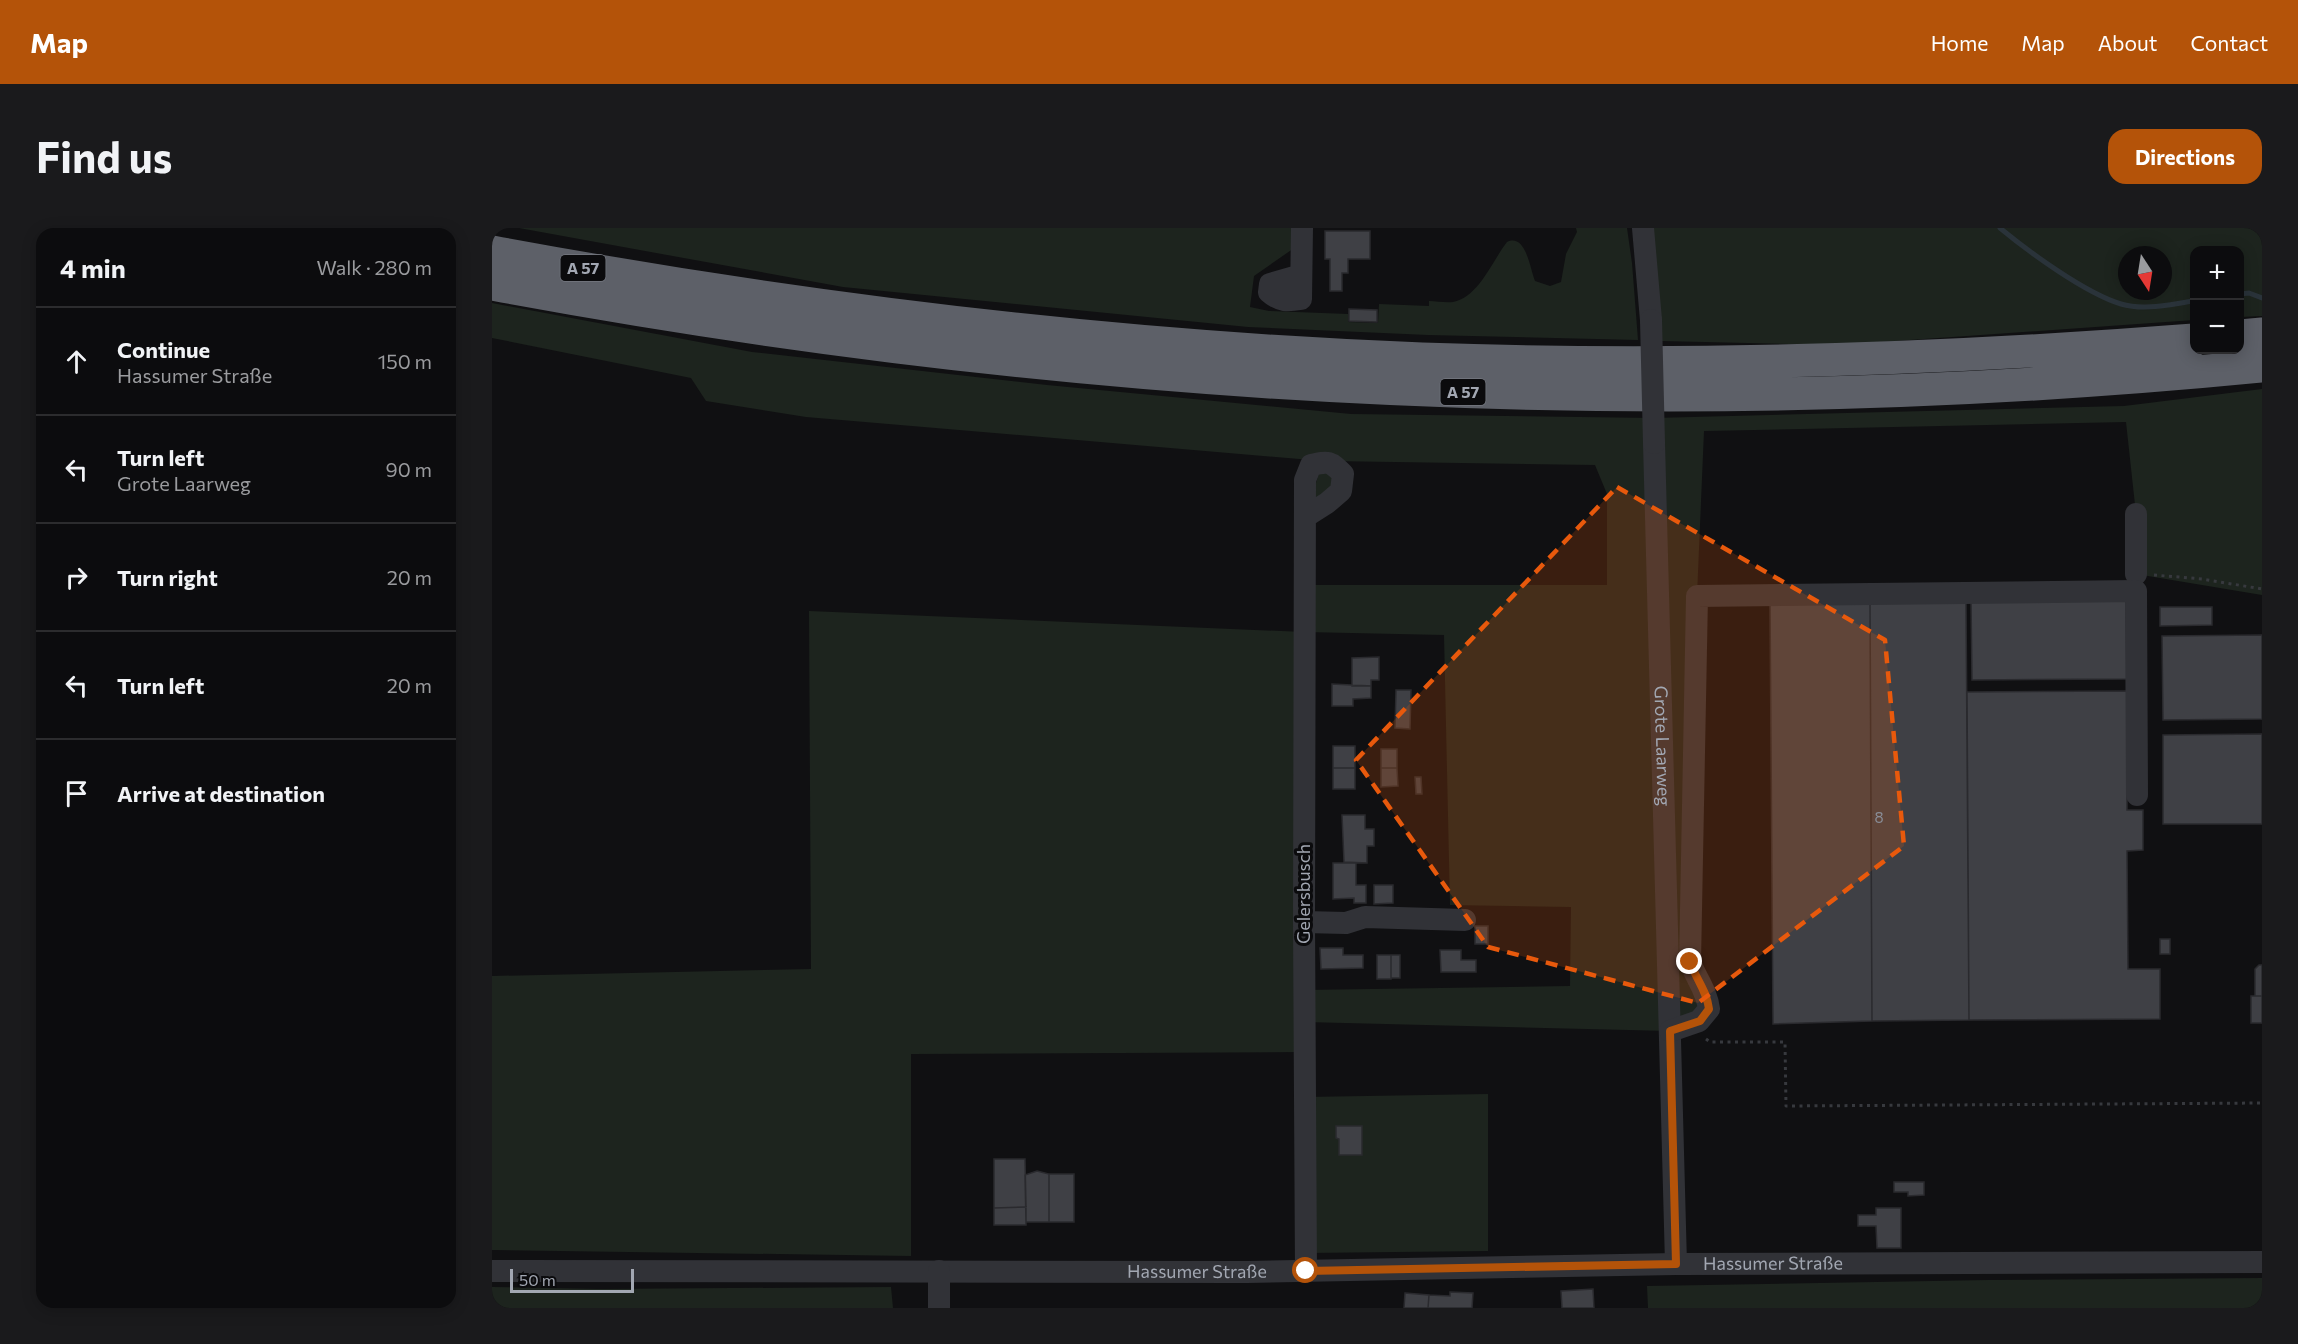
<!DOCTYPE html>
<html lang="en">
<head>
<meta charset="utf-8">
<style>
  :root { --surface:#0c0c0e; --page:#1a1a1c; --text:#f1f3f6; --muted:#9a9b9e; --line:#2c2c2e; --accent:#b45309 }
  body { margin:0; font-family:Commissioner,sans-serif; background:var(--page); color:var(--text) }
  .controls { position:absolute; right:18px; top:18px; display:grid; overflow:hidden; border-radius:12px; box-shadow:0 3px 15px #0003 }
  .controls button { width:54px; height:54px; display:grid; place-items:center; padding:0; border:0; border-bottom:2px solid var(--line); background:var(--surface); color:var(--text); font:30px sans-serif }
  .compass { position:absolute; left:1626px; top:18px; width:54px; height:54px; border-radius:50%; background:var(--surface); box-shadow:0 3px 15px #0003; rotate:168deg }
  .scale { position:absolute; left:18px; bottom:15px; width:124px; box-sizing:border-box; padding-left:6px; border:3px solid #a2a7b2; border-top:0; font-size:16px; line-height:21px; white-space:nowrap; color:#a2a7b2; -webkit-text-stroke:4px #0b0b0d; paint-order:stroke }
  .stop { position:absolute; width:18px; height:18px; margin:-14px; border:4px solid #b45309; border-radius:50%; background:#fff }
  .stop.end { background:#b45309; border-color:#fff; box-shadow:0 2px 6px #0008 }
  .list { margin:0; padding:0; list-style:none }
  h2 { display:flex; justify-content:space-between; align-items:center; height:78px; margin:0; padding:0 24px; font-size:26px }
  h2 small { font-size:20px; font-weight:400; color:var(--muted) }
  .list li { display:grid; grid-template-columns:39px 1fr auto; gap:18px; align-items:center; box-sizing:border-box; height:108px; padding:0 24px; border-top:2px solid var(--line) }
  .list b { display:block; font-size:22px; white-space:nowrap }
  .list p { margin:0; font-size:20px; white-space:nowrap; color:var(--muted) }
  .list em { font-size:20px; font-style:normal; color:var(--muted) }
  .icon { flex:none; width:33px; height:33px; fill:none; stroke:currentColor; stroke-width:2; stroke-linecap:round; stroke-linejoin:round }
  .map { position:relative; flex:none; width:1770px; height:1080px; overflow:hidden; border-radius:18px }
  header { display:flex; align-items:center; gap:36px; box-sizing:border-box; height:84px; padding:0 30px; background:var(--accent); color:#fff }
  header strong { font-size:28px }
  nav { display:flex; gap:33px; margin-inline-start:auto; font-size:21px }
  .intro { display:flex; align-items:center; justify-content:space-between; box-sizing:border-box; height:144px; padding:0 36px }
  h1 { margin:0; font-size:42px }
  .button { padding:15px 27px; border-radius:18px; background:var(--accent); color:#fff; font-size:21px; font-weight:700 }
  main { display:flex; gap:36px; padding:0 36px }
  aside { flex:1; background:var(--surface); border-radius:18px; box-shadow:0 3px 15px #0003 }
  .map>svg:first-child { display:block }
  .green { fill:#1d241e; fill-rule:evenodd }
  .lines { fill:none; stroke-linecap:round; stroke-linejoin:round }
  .stream { stroke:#2a333a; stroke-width:5 }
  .building { fill:#3f4045; stroke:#2a2a2e; stroke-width:1.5 }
  .path { stroke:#37393e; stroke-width:3; stroke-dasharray:3 4.5; stroke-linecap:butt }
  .minor { stroke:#313237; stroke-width:22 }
  .highway { stroke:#5d6068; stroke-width:33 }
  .minor-bridge { stroke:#313237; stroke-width:22 }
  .route { stroke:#b45309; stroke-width:8 }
  .marked { fill:#e8590c; fill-opacity:0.2; stroke:#e8590c; stroke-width:4.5; stroke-dasharray:12 8; stroke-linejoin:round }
  .labels { text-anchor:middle; stroke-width:6; stroke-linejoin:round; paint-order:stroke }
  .number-label { font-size:15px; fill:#898d97 }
  .shield { fill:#0b0b0d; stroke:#757880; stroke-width:1.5 }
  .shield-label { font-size:16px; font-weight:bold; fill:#a2a7b2 }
  .street-label { font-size:18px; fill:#a2a7b2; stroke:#0b0b0d }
</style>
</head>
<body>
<header>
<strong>Map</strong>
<nav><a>Home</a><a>Map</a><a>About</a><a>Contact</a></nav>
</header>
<div class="intro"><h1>Find us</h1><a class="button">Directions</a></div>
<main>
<aside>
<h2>4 min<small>Walk · 280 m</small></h2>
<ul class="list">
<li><svg class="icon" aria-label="ahead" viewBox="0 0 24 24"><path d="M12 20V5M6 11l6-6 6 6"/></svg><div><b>Continue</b><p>Hassumer Straße</p></div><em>150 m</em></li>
<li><svg class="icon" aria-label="left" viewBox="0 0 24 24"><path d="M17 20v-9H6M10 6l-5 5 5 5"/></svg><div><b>Turn left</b><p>Grote Laarweg</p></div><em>90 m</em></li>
<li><svg class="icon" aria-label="right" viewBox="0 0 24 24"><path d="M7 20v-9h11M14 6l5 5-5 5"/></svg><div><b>Turn right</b></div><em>20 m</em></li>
<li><svg class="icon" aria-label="left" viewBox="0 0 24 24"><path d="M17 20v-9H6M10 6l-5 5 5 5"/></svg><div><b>Turn left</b></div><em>20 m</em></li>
<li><svg class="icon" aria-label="arrive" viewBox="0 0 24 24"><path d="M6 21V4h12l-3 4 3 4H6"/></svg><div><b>Arrive at destination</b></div></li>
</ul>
</aside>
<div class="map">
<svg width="1770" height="1080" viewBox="0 0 1770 1080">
  <rect width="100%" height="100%" fill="#101012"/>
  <path class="green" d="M27,0H805V18L762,48L758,79L777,83L856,86V94L886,95L887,76L937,78V73C944,73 954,75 961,74C987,69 1000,33 1015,14C1034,5 1038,41 1043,53L1058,58L1069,54L1074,26L1085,4L1084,0H1135L1140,35L1146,112L936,107L756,99L351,59Z
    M1160,0H1770V88L1748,89V22H1702V92L1347,117L1169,113ZM1635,27H1671V63H1635Z
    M0,75L260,124L555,157L859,186L1162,190L1632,178L1770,161V367L1644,346V286L1634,194L1212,203L1205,368L1198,734L1217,781L1178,803L813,794V824L419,826V1028L0,1022V748L319,741L317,383L812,404V357H1115V266L1103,237L837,233L851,246L813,289L831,233L314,189L214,173L199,150L0,110ZM813,404L952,407L958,677L1079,679L1078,758L812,762Z
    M996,866V1023L814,1025L813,869Z
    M1770,1050V1080H1156L1155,1058L1496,1052Z
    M0,1059L108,1061L399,1059L401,1080H0Z"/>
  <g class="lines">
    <path class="stream" d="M1508,0C1537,24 1593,65 1629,76C1653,83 1679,76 1702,73
      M1748,66L1757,65L1770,70"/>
  </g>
  <path class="building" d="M833,3H878V31H856V45H850V63H838V31H833Z
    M857,81L885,82V94L857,93Z
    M1634,372L1635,451L1480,452L1479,374Z
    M1278,375H1378L1380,793L1281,796Z
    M1378,375H1474L1477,792L1380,793Z
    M1668,379H1720V397L1668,398Z
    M1770,407V491L1671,492L1670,408Z
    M887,429V452H879V458H860V430Z
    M840,456L879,458V470L861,471V478H840Z
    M904,462H919L918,501L903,500Z
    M1635,463V582H1651V622L1635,623L1636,741H1668V791L1477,792L1475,464Z
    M1770,506V596H1671V507Z
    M841,518H863V540H841Z
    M889,521H905V540H889Z
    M841,540H863V561H841Z
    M889,540H905L906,558L889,559Z
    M923,549H929L930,566H924Z
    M850,587H873V601H882V618H875V635L852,634Z
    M841,635H864V657H874V675H862V670L841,671Z
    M882,657H901V675L882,676Z
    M983,698H996V716H983Z
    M1668,711H1678V726H1668Z
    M828,720H851V727H871V740L829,741Z
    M948,722H969V732H984V744H949Z
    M885,727H899V751H885Z
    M899,727H908V750H899Z
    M1767,737H1770V768H1763V741Z
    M1759,768H1770V795H1759Z
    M844,898H870V927H847V911L844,910Z
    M502,931H533L534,979L502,980Z
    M545,943L557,946V994H534L533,947Z
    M557,946H582V994H557Z
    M1402,954H1432V967L1416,968V964H1402Z
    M534,979V997H502V980Z
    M1384,980H1409V1020H1385L1384,998H1366V987H1384Z
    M1101,1061L1102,1080H1070L1069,1063Z
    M958,1064L981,1065L980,1080H936L937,1067L958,1068Z
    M913,1065L937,1067L936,1080H912Z"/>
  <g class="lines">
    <path class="path" d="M1662,347L1710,351L1770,361
      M1214,811L1218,814H1293L1294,878L1770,875"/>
    <g class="minor">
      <path d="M1151,0L1159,92"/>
      <path d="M809,47L778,56L777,64C788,74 796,73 809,71L810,0"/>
      <path id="s1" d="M1162,215L1184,1036"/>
      <path d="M813,289L835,275L849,263L851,246C838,233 837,233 819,237L813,252L812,694L814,1043"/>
      <path d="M1644,346V286"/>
      <path d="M812,694L854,695L873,689L973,692"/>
      <path d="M1178,803L1207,793L1217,781C1215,763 1204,750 1198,734L1205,368L1644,363L1645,567"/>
      <path id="s2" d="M0,1043L755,1044L1184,1036L1770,1034"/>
      <path d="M447,1043V1080"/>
    </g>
    <path class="highway" d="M0,24C307,81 618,119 930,131C1188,140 1445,132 1702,112
      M0,56C584,165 1178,196 1770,138
      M1748,108L1770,106"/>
    <path class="minor-bridge" d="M1159,92L1162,215"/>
  </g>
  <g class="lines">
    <path class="route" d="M814,1043L1184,1036L1178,803L1208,793L1217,781C1215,763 1204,751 1198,734"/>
  </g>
  <path class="marked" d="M1125,259L1393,412L1412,618L1206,775L996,719L864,532Z"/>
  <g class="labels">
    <g class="number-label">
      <text x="1387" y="595">8</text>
    </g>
    <g class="shield">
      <rect x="68.5" y="27" width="45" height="26" rx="4.5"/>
      <rect x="948.5" y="151" width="45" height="26" rx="4.5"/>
    </g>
    <g class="shield-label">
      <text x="91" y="46">A 57</text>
      <text x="971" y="170">A 57</text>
    </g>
    <g class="street-label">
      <text dy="6" stroke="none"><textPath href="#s1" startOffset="303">Grote Laarweg</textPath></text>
      <text transform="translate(812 666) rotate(-90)" y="6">Gelersbusch</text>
      <text dy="6" stroke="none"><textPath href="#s2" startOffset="1281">Hassumer Straße</textPath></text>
      <text dy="6" stroke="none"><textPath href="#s2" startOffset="705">Hassumer Straße</textPath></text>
    </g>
  </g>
</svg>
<div class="controls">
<button>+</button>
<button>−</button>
</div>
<svg class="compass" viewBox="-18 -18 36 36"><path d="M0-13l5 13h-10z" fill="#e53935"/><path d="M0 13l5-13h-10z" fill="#9a9b9e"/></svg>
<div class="scale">50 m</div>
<div class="stop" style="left:814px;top:1043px"></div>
<div class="stop end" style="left:1198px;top:734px"></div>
</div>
</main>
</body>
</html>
